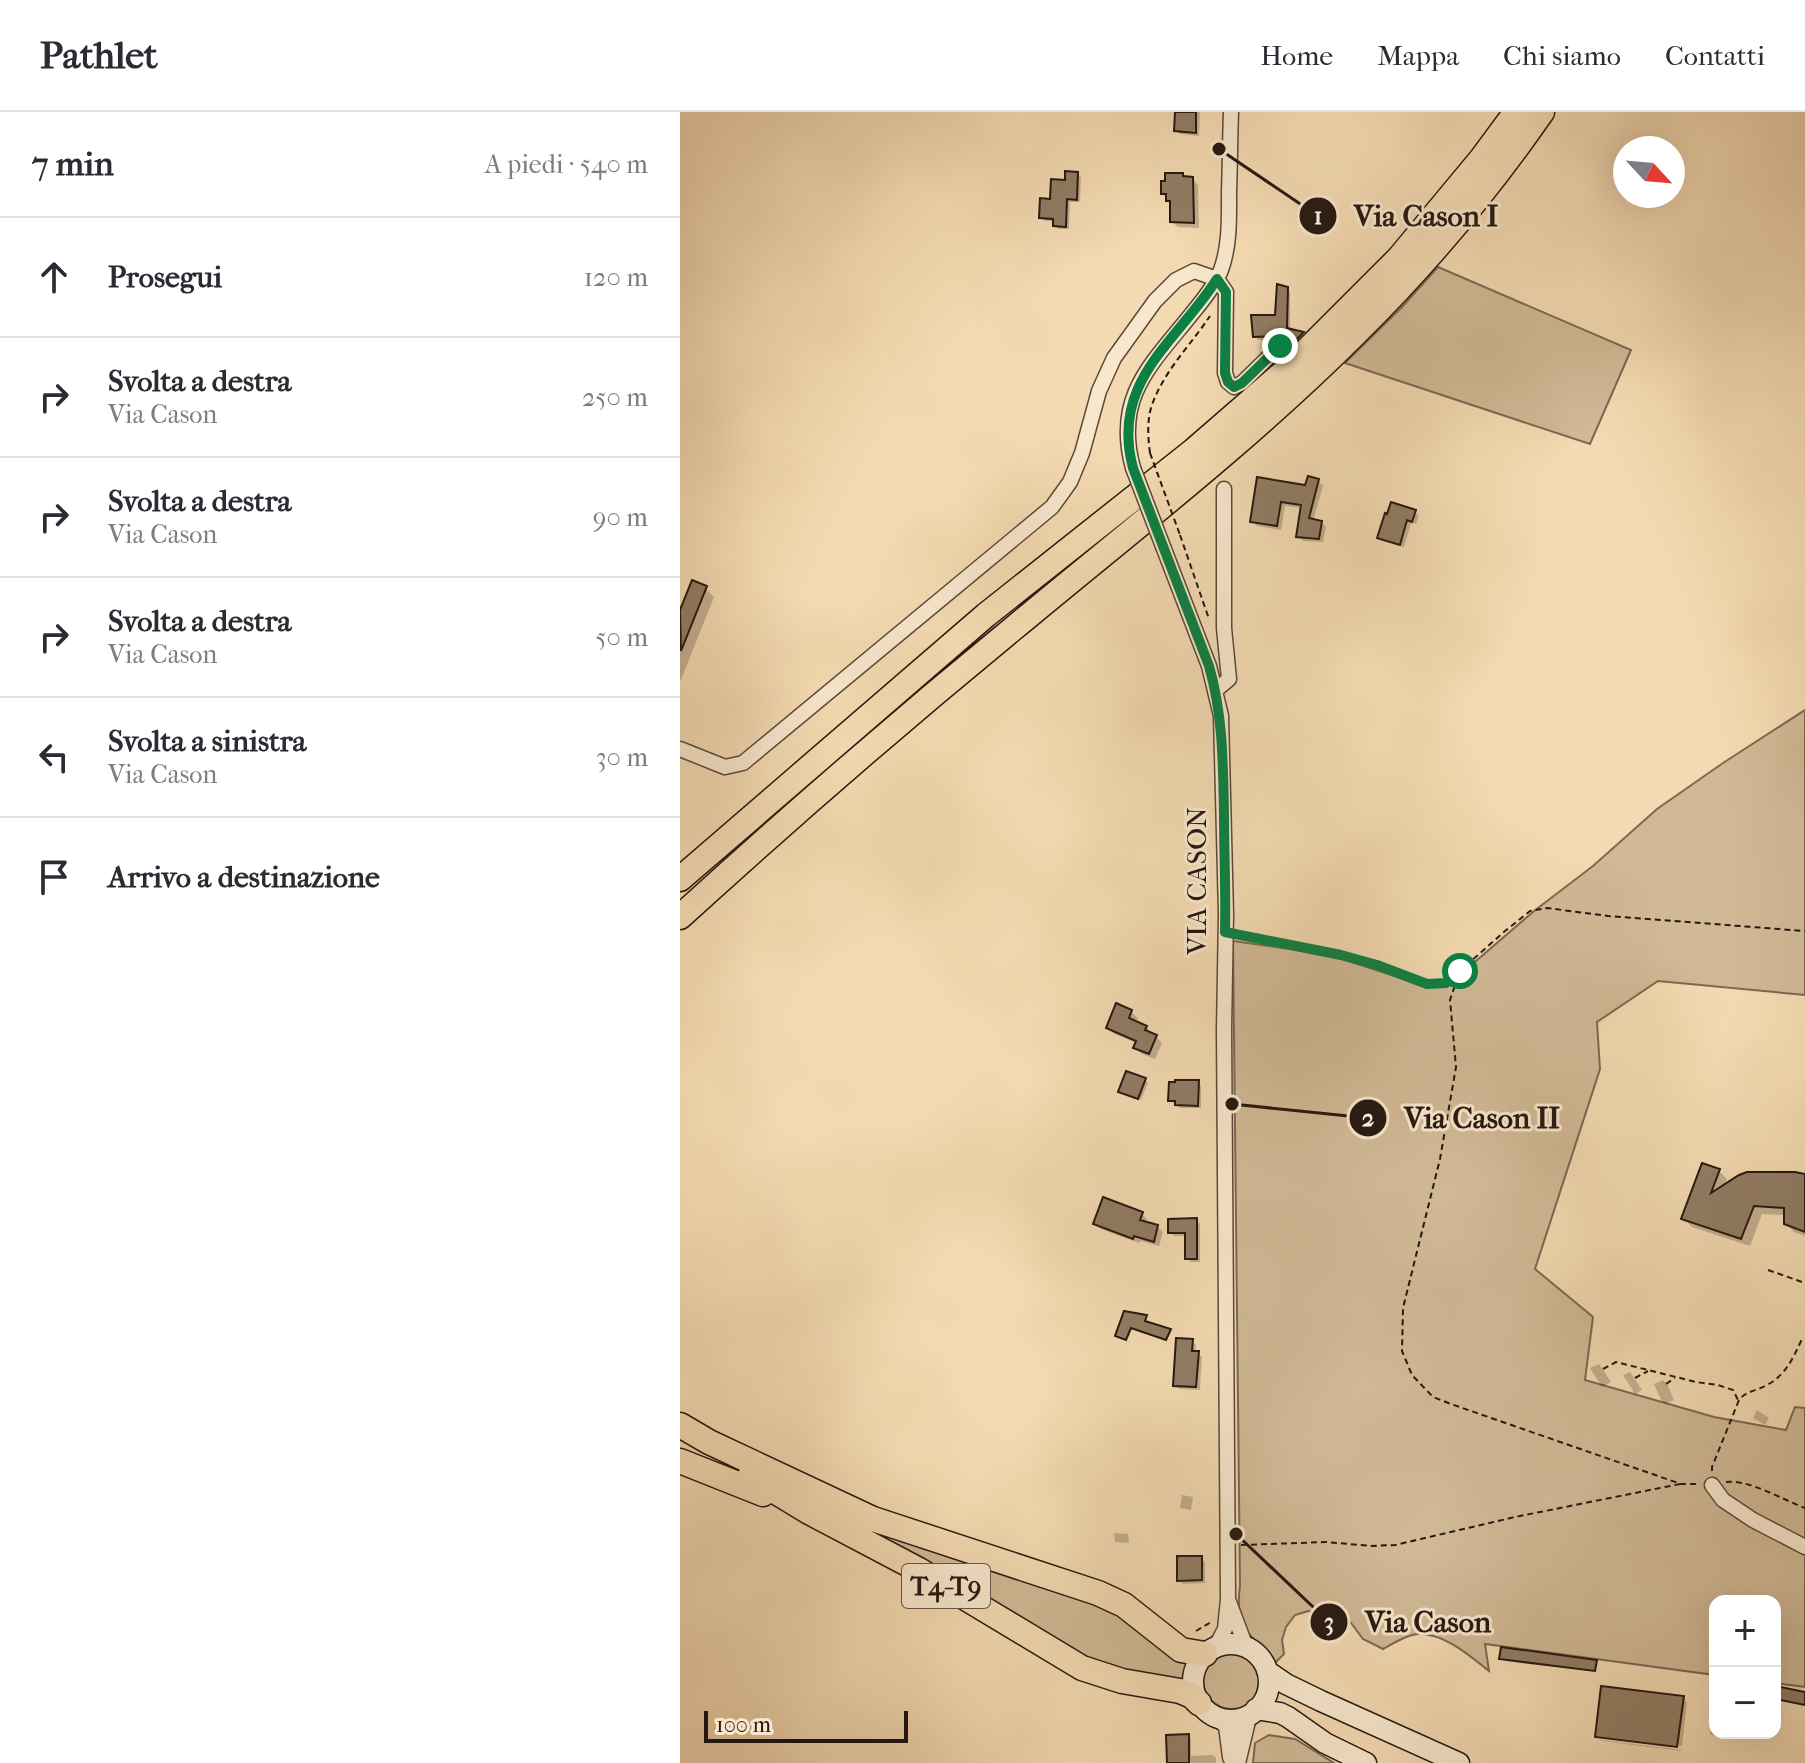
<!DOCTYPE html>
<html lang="it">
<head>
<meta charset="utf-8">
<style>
  :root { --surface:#fff; --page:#f7f7f7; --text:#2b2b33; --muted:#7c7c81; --line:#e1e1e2 }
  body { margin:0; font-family:"IM FELL French Canon",serif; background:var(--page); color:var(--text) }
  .controls { position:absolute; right:24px; bottom:24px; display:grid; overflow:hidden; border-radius:16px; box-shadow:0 8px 32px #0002 }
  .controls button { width:72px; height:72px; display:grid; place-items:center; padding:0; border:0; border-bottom:2px solid var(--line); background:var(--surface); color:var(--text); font:40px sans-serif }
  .compass { position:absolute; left:933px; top:24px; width:72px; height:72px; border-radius:50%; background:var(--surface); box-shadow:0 8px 32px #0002; rotate:116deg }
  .scale { position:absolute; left:24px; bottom:20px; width:204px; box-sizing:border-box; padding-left:8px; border:4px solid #261710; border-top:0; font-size:22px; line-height:28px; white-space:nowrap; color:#261710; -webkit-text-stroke:6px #f8e7cd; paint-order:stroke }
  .stop { position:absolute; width:24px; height:24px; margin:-18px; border:6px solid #0b8043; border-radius:50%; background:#fff }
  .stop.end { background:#0b8043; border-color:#fff; box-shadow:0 2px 8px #0008 }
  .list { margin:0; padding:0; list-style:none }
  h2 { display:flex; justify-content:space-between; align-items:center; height:104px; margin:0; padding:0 32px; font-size:34px }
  h2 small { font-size:26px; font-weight:400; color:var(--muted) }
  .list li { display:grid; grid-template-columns:52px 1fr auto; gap:24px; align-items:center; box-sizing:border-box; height:120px; padding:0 32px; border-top:2px solid var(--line) }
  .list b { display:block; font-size:30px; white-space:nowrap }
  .list p { margin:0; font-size:26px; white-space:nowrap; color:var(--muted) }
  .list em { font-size:26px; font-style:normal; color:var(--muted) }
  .icon { flex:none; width:44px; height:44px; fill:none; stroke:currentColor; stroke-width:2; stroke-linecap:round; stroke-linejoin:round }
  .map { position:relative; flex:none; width:1125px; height:1651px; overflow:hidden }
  header { display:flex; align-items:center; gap:48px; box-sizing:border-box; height:112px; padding:0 40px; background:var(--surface); border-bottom:2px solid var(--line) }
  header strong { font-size:38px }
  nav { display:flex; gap:44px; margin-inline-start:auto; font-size:28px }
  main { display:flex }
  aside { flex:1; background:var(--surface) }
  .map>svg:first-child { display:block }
  .green { fill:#d1b996; stroke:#7c6853; stroke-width:2 }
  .shadow { fill:#0003 }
  .building { fill:#917c64; stroke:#261710; stroke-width:2 }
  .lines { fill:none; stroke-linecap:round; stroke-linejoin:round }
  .minor-casing { stroke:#5a4838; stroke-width:17 }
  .tertiary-casing { stroke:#5a4838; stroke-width:21 }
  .secondary-casing { stroke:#261710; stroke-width:23 }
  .trunk-casing { stroke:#261710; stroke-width:27 }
  .path { stroke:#261710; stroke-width:2; stroke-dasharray:6 4; stroke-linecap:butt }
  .minor { stroke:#f8e7cd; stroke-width:14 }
  .tertiary { stroke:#f8e7cd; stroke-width:18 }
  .secondary { stroke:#f8e7cd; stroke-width:20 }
  .trunk { stroke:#f4dab2; stroke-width:24 }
  .minor-bridge-casing { stroke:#5a4838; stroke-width:17; stroke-linecap:butt }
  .path-bridge { stroke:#261710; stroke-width:2; stroke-dasharray:6 4; stroke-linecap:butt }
  .minor-bridge { stroke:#f8e7cd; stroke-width:14 }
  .route { stroke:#0b8043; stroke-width:10 }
  .labels { text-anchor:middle; stroke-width:6; stroke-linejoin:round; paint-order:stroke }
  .shield { fill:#f8e7cd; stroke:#655549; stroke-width:2 }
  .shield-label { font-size:26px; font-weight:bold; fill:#261710 }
  .street-label { font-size:28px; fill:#261710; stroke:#f8e7cd }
  .leader { fill:none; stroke:#261710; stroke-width:3 }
  .callout-dot { fill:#261710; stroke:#f8e7cd; stroke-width:3 }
  .mark-label { font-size:24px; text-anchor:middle; font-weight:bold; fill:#fff }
  .callout-label { font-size:30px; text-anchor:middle; font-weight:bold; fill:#261710; stroke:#f8e7cd; stroke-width:6; stroke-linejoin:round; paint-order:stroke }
</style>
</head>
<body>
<header>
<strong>Pathlet</strong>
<nav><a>Home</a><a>Mappa</a><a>Chi siamo</a><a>Contatti</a></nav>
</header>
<main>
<aside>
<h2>7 min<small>A piedi · 540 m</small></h2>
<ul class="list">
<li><svg class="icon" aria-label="ahead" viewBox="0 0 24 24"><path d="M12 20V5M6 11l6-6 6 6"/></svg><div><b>Prosegui</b></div><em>120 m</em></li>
<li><svg class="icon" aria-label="right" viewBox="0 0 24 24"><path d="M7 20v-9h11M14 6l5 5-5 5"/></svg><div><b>Svolta a destra</b><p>Via Cason</p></div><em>250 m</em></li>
<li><svg class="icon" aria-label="right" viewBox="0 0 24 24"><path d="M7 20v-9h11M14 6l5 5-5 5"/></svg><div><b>Svolta a destra</b><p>Via Cason</p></div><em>90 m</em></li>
<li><svg class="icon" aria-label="right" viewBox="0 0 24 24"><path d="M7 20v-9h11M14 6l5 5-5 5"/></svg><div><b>Svolta a destra</b><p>Via Cason</p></div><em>50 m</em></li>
<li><svg class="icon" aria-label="left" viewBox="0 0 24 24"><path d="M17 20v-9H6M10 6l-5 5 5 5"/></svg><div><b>Svolta a sinistra</b><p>Via Cason</p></div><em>30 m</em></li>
<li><svg class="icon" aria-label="arrive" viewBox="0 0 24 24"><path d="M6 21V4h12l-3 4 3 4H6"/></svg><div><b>Arrivo a destinazione</b></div></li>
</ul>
</aside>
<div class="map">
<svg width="1125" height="1651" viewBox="0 0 1125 1651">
  <rect width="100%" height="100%" fill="#f4dab2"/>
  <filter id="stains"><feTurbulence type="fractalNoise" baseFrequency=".0025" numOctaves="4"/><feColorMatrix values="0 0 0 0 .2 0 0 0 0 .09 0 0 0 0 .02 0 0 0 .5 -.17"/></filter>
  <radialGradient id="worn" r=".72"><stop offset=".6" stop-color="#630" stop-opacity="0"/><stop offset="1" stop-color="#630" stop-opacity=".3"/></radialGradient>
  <path class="green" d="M758,155L951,238L910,332L665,251L723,194Z
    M1125,598V883L978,869L917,910L920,957L855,1157L913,1205L905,1268L1034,1305L1106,1318L1115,1295L1125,1296V1575L1095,1571V1489H1035V1563L805,1532L809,1559C790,1544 765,1522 740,1522C728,1522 714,1531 703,1537L683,1527L671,1511L662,1505L654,1501L628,1499L615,1503L606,1515L602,1528L604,1542L596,1550C570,1524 554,1514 560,1474L553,829L647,842L745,874H767L854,799L913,754L977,697L1043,651Z
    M199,1413L422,1490L513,1546L508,1559L507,1572L415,1552L195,1423Z
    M523 1568a29 29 0 1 1 58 0a29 29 0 1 1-58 0Z
    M589,1623L615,1627L654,1651H573L575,1631Z"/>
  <path class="shadow" d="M497,0H520L519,24L500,22L496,18Z
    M397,62L401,65L400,90H390L389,117H378L375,113V109H365L361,105L387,70Z
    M503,63L506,67H512L518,73L519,116L498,115L492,110V92L483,82Z
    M607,176L610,180V219L623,222L626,225L617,233L607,227L579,228L575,225L597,205Z
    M579,367L627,375L638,369L643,374L633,409L641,410L646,415L643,430L623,429L619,424L623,396L605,394L601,418L577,414L572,409Z
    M735,400L739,404L736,412L731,411L724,435L703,429L699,425Z
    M25,476L34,485L0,570V494L3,496Z
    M451,900L458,906L455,911L466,915L482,931L475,947L462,942L455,935L457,931L434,922L428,915Z
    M465,968L468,971L461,988L444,982L441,979Z
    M518,970L521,974V996H500L490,988Z
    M1039,1059L1047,1067L1044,1075L1125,1065V1124L1114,1120L1106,1111V1103L1082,1102L1070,1134L1012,1115L1004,1107Z
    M462,1102L467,1107L466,1111L477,1114L483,1120L479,1134L460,1129L459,1131L421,1117L415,1111Z
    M517,1108L520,1112V1150H511L507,1146V1124H494L490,1120Z
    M512,1229L516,1233L515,1241L522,1245L520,1278L499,1277L495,1273Z
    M919,1252L931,1270L922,1275L910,1256Z
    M950,1260L962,1278L955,1282L943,1263Z
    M983,1268L987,1272L994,1288L985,1292L981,1288L974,1272Z
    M1077,1298L1089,1306L1085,1313L1073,1306Z
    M502,1383L513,1385L511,1398L500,1396Z
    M434,1421L448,1422L449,1431L435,1430Z
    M521,1446L525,1450V1471L503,1472L499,1468Z
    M821,1546L916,1549L917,1551L916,1560Z
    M1003,1586L1007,1591L1002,1634L919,1624V1627L917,1625Z
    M1031,1615L1035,1616V1621H1040L1039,1625L1030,1622Z
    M508,1624L511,1627V1644L533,1643L536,1646V1651H489Z
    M920,1628L1002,1638L1001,1639L922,1629Z"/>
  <path class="building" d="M495,0H516V21L494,19Z
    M385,59L398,60L397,88L387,87L386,115L373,114V107L359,106L360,86L370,87L371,67L385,68Z
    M485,61H503V64L513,65L514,111L490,110V89H486V82H481V69H485Z
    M597,172L608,175L607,216L624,220L613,231L602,224L573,225L571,203H595Z
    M628,364L639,367L629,406L642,409L639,427L616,425L621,393L601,390L597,414L570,410L577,365L625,373Z
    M711,390L736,398L732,410L727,408L720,433L697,426L705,401L707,402Z
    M12,468L27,474L1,539L0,498Z
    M436,891L452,898L449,906L467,914L465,918L477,923L469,942L453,936L456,929L426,916Z
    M446,959L466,966L458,987L438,980Z
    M495,968H519L518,994L495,993V989H488L489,970H495Z
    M1022,1051L1040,1057L1031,1081L1059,1063L1067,1060H1115L1125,1062V1120L1104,1112V1096L1074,1094L1061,1127L1001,1107Z
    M423,1085L463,1100L460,1108L478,1113L474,1130L454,1124L453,1127L413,1112Z
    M517,1106V1147H505V1121H488V1107Z
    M444,1199L467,1203L465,1209L491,1217L486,1228L451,1216L446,1228L435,1224Z
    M496,1226L513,1227L512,1239H519L516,1275L493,1274Z
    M497,1444H522V1468L497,1469Z
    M821,1535L917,1548L915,1559L819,1547Z
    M921,1574L1004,1584L997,1635L915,1625Z
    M1095,1574L1125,1580V1593L1095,1587Z
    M509,1622V1651H487L486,1623Z"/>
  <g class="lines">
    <defs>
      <path id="minor" d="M453,356C433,283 473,251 514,199C524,187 535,173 541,158C550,133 549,106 549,80C550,53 550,27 551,0
        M484,437L529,554L541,604L546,802L544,918L548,1487L545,1517L536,1534
        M536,578L549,567L544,516V377
        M0,637L45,655L63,651L372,395L390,370L402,341L419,279L434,246L475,189L496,168L514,159L537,167L546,180L545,261L548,270L554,275L562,271L600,234
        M1032,1373L1043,1388L1073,1408L1125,1435
        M549,1490L566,1535"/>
      <path id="tertiary" d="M541,1607L548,1614L552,1645
        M556,1651L566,1609L569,1603"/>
      <path id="secondary" d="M513 1570a38 38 0 1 1 76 0a38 38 0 1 1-76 0Z
        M587,1559L606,1572L641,1589L779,1651
        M576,1597L600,1601L608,1605L645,1631L686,1651"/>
      <path id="trunk" d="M0,767L306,503L513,339L611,254L719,146L802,46L836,0
        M0,805C115,700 232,599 352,501C462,410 575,322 676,221C745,153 807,79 862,0
        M0,1313L29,1330L193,1407L418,1481L444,1493L501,1538L525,1542
        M0,1349L83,1382
        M70,1364L129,1400L239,1458L402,1556L442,1569L500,1579L512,1584L519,1591"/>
    </defs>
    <use href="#minor" class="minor-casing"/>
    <use href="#tertiary" class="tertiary-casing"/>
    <use href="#secondary" class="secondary-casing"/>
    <use href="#trunk" class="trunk-casing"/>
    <path class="path" d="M470,341C468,326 467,310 471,296C482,261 510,234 530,204
      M500,423L529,507
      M558,823L636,837L661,843L697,853L747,872L766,871L777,862
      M1088,1158L1125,1171
      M923,1257L936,1250L1016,1270L1038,1273L1053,1278L1058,1288
      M955,1266L968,1259
      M986,1272L995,1266
      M1032,1359V1355L1059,1288C1066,1279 1076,1279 1087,1273C1106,1263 1113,1246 1122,1227
      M1046,1370C1069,1367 1103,1388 1125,1396
      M1016,1372H1001L771,1292L753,1285L732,1263L722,1239L723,1196L760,1047L776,955L770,888L780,859L825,819L850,799L867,796L928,804L1125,819
      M561,1433L646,1430L692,1434L715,1433L835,1405L1000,1372
      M516,1519L531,1510"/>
    <use href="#minor" class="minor"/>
    <use href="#tertiary" class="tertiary"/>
    <use href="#secondary" class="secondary"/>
    <use href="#trunk" class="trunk"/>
    <defs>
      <path id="minor-bridge" d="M453,356L484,437"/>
    </defs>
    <use href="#minor-bridge" class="minor-bridge-casing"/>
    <path class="path-bridge" d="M470,341L500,423"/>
    <use href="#minor-bridge" class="minor-bridge"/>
  </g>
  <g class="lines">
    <path class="route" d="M600,234L562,271L554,275L548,270L545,261L546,180L537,167C496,231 430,269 453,356L529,554C543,603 543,651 544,702C544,741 546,781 545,820L661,843L697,853L747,872L766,871L780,859"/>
  </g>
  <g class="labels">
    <rect class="shield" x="222" y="1452" width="88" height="44" rx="6"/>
    <g class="shield-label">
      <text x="266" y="1483">T4-T9</text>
    </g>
    <g class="street-label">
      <text transform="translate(516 769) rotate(-90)" y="10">VIA CASON</text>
    </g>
  </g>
  <path class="leader" d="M539 37L638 104M552 992L688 1006M556 1422L649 1510"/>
  <g class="callout-dot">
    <circle cx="539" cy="37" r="8"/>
    <circle cx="552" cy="992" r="8"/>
    <circle cx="556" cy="1422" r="8"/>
    <circle cx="638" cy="104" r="20"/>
    <circle cx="688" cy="1006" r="20"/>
    <circle cx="649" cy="1510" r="20"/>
  </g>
  <g class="mark-label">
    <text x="638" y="112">1</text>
    <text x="688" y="1014">2</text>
    <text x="649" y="1518">3</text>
  </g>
  <g class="callout-label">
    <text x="746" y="114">Via Cason I</text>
    <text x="802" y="1016">Via Cason II</text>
    <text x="748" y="1520">Via Cason</text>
  </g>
  <rect width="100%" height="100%" filter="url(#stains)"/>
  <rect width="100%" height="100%" fill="url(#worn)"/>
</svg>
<div class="controls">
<button>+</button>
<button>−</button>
</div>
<svg class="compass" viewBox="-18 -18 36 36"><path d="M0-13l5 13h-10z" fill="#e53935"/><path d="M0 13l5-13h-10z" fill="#7c7c81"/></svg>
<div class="scale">100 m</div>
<div class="stop" style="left:780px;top:859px"></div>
<div class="stop end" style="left:600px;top:234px"></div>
</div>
</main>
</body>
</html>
